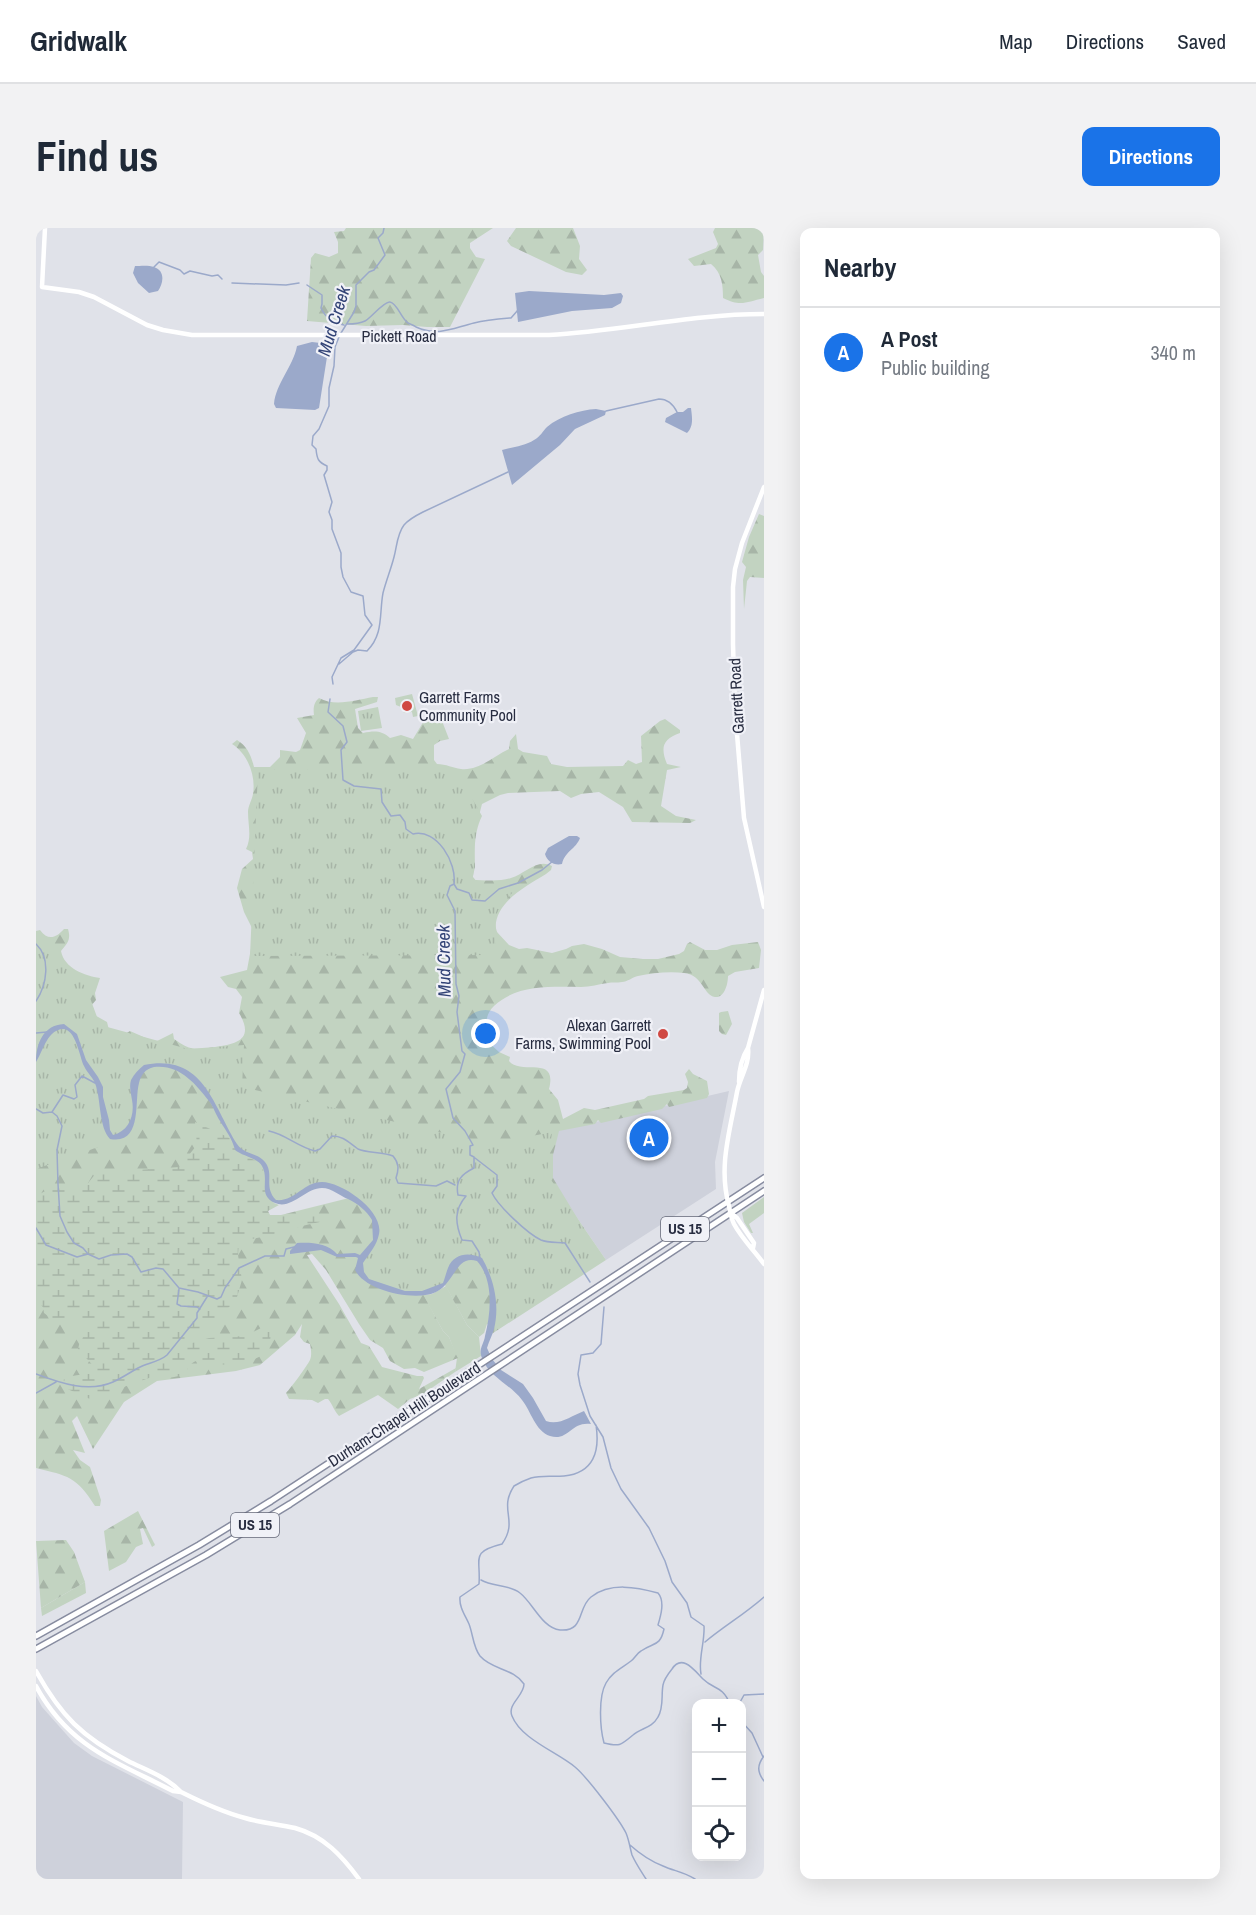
<!DOCTYPE html>
<html lang="en">
<head>
<meta charset="utf-8">
<style>
  :root { --surface:#fff; --page:#f2f2f3; --text:#1f2937; --muted:#747a83; --line:#e0e1e3; --accent:#1a73e8 }
  body { margin:0; font-family:"Archivo Narrow",sans-serif; background:var(--page); color:var(--text) }
  .controls { position:absolute; right:18px; bottom:18px; display:grid; overflow:hidden; border-radius:12px; box-shadow:0 6px 24px #0002 }
  .controls button { width:54px; height:54px; display:grid; place-items:center; padding:0; border:0; border-bottom:2px solid var(--line); background:var(--surface); color:var(--text); font:30px sans-serif }
  .you { position:absolute; left:450px; top:806px; width:21px; height:21px; margin:-15px; border:4px solid #fff; border-radius:50%; background:#1a73e8; box-shadow:0 0 0 9px #1a73e833 }
  .badge { display:grid; place-items:center; width:39px; height:39px; border-radius:50%; background:var(--accent); color:#fff; font-size:20px; font-weight:700 }
  .pin { position:absolute; translate:-50% -50%; border:3px solid #fff; box-shadow:0 2px 6px #0006 }
  .list { margin:0; padding:0; list-style:none }
  h2 { display:flex; justify-content:space-between; align-items:center; height:78px; margin:0; padding:0 24px; font-size:26px }
  h2 small { font-size:20px; font-weight:400; color:var(--muted) }
  .list li { display:grid; grid-template-columns:39px 1fr auto; gap:18px; align-items:center; box-sizing:border-box; height:90px; padding:0 24px; border-top:2px solid var(--line) }
  .list b { display:block; font-size:22px; white-space:nowrap }
  .list p { margin:0; font-size:20px; white-space:nowrap; color:var(--muted) }
  .list em { font-size:20px; font-style:normal; color:var(--muted) }
  .icon { flex:none; width:33px; height:33px; fill:none; stroke:currentColor; stroke-width:2; stroke-linecap:round; stroke-linejoin:round }
  .map { position:relative; flex:none; width:728px; height:1651px; overflow:hidden; border-radius:12px }
  header { display:flex; align-items:center; gap:36px; box-sizing:border-box; height:84px; padding:0 30px; background:var(--surface); border-bottom:2px solid var(--line) }
  header strong { font-size:28px }
  nav { display:flex; gap:33px; margin-inline-start:auto; font-size:21px }
  .intro { display:flex; align-items:center; justify-content:space-between; box-sizing:border-box; height:144px; padding:0 36px }
  h1 { margin:0; font-size:42px }
  .button { padding:15px 27px; border-radius:12px; background:var(--accent); color:#fff; font-size:21px; font-weight:700 }
  main { display:flex; gap:36px; padding:0 36px }
  aside { flex:1; background:var(--surface); border-radius:12px; box-shadow:0 6px 24px #0002 }
  .map>svg:first-child { display:block }
  .built { fill:#ced1db }
  .grass { fill:#c2d3c1 }
  .forest { fill:url(#forest-firs) }
  .wetland { fill:url(#wetland-marsh) }
  .park { fill:url(#park-tufts) }
  .water { fill:#9ba9ca }
  .lines { fill:none; stroke-linecap:round; stroke-linejoin:round }
  .stream { stroke:#9ba9ca; stroke-width:1.5 }
  .highway-casing { stroke:#878ca0; stroke-width:8 }
  .secondary { stroke:#fff; stroke-width:4.5 }
  .highway { stroke:#fff; stroke-width:5 }
  .poi-dot { fill:#d04943; stroke:#f0f1f7; stroke-width:2 }
  .labels { text-anchor:middle; stroke-width:4.5; stroke-linejoin:round; paint-order:stroke }
  .shield { fill:#f0f1f7; stroke:#646878; stroke-width:1.5 }
  .shield-label { font-size:15px; font-weight:bold; fill:#282d41 }
  .street-label { font-size:16px; fill:#282d41; stroke:#f0f1f7 }
  .poi-label { font-size:16px; fill:#282d41; stroke:#f0f1f7; text-anchor:start }
  .water-label { font-size:18px; font-style:italic; fill:#324376; stroke:#f0f1f7 }
</style>
</head>
<body>
<header>
<strong>Gridwalk</strong>
<nav><a>Map</a><a>Directions</a><a>Saved</a></nav>
</header>
<div class="intro"><h1>Find us</h1><a class="button">Directions</a></div>
<main>
<div class="map">
<svg width="728" height="1651" viewBox="0 0 728 1651">
  <defs>
    <pattern id="forest-firs" width="22" height="20" patternUnits="userSpaceOnUse" patternTransform="scale(1.5)"><rect width="22" height="20" fill="#c2d3c1"/><path d="M5 1l3.5 6h-7zM16 11l3.5 6h-7z" fill="#a7b5a7"/></pattern>
    <pattern id="wetland-marsh" width="20" height="14" patternUnits="userSpaceOnUse" patternTransform="scale(1.5)"><rect width="20" height="14" fill="#c2d3c1"/><path d="M1 5h8M5 5V1M11 12h8M15 12V8" fill="none" stroke="#a7b5a7"/></pattern>
    <pattern id="park-tufts" width="24" height="20" patternUnits="userSpaceOnUse" patternTransform="scale(1.5)"><rect width="24" height="20" fill="#c2d3c1"/><path d="M3 7l-1-3M5 7V3M7 7l1-3M15 17l-1-3M17 17v-4M19 17l1-3" fill="none" stroke="#a7b5a7"/></pattern>
  </defs>
  <rect width="100%" height="100%" fill="#e0e2e9"/>
  <path class="built" d="M693,863L679,934L680,961L570,1032L511,946L516,904Z
    M0,1468L6,1479L38,1515L56,1528L147,1574L146,1651H0Z"/>
  <path class="grass" d="M376,466L382,488L377,489L376,484L368,485L365,479L360,477L359,470Z
    M728,969V985L713,996L717,1005H715L708,994L706,985Z
    M410,1058L431,1097L443,1109L445,1128L419,1144L421,1130L413,1109L407,1103L387,1067L396,1066Z
    M49,1354L50,1365L6,1388L5,1380Z"/>
  <path class="forest" d="M310,0H457L434,15V20L440,29L449,31L414,99H391L367,97L330,98L271,93L275,30L279,25L293,29L302,25V14L298,4L308,3Z
    M480,0H537L544,18L543,31L551,42L546,47L530,44L475,18L471,13Z
    M679,0H728L727,22L722,27L725,44L728,48V70C710,74 705,79 687,70C687,57 686,45 675,36L658,38L652,31L680,20L682,16L677,4Z
    M723,286L728,288V350L714,349L711,353L708,381L707,352L710,339L706,334L713,309Z
    M337,469H342L341,474L319,481L322,500L327,505C338,503 345,502 354,510L365,507L377,511L386,496L396,484L406,493L413,511L404,513L398,517V532L401,536C410,536 417,540 425,541C443,543 458,528 473,521L474,513L480,506L482,521L487,524L511,528L515,536L531,539L587,538L592,532L600,536L606,534L605,508L624,493L629,491L644,502V505C627,511 624,519 631,536L645,539L631,542L625,578L640,588L660,592L654,595L596,594L587,579L563,564L545,566L535,570L524,563L472,565L464,567L446,576L438,607L439,639L436,652C447,652 464,654 475,650C489,646 501,630 516,638L515,642L510,646C490,658 456,676 460,703L473,717L483,721L491,720L516,725L530,721L536,718L548,716L566,721L584,729L607,731H622L643,726L648,723L651,716L654,714L669,722H681L696,717L722,714L725,722L723,740L699,744L692,748C692,755 689,770 679,769C667,767 667,747 648,745C634,743 616,745 602,748C597,749 591,754 586,754C581,755 576,754 572,755C563,756 554,759 545,759C516,759 481,756 458,778C448,787 450,800 450,812L463,824L474,829L473,833C485,848 522,826 513,861L522,872L527,891L548,880L559,882L608,871L612,868L648,862L651,860L652,854L649,846L653,841L657,846L671,853L673,866L671,870L633,879L631,876L626,881L565,895L562,892L559,896L523,903L517,927V950L557,1016L459,1100L451,1096L448,1105L443,1109L431,1097L354,957L268,956L0,994V703L4,702C12,713 20,710 28,701H32C35,711 32,715 25,723C28,740 49,748 64,750L59,765L60,772L55,778V785L71,794L73,802L89,806L94,803L119,814L137,805L138,811C143,814 149,819 155,820C162,822 172,820 179,819C203,816 218,810 203,785L206,769L200,761L192,759L184,749L211,742L218,704L208,684L201,660L206,641L217,631L216,624L210,621C216,609 212,597 212,584C212,578 216,572 217,566C220,548 212,526 196,516L201,512C211,518 215,527 218,539H234L244,529V522L260,524L264,522L270,505L261,490L278,487C277,480 278,474 283,470C299,479 320,472 337,469Z
    M692,783L696,796L690,807L686,806L683,803V785L685,784Z
    M333,965L407,1103L413,1109L422,1130L388,1144L379,1140L368,1141L354,1133L347,1120L334,1112L323,1096L290,1042L276,1026L271,1027L303,1076L325,1115L333,1118L346,1139L381,1148H387L388,1150L383,1161L420,1140L419,1144L387,1166L374,1171L362,1181L342,1167L303,1188C298,1183 297,1177 292,1171H289L282,1175L276,1172L253,1171L250,1165C255,1160 271,1138 274,1132C276,1127 275,1121 274,1116L268,1114L264,1109L266,1096L259,1107L224,1137L200,1143L121,1153L88,1174L57,1221L41,1188L36,1193L49,1225L37,1222L44,1232L54,1239L65,1272L64,1278H59C40,1248 32,1248 0,1240V1048Z
    M102,1283L119,1317L116,1319L107,1300L104,1301L107,1316L100,1319L90,1334L73,1343L68,1303Z
    M30,1312L38,1324L49,1354L5,1380L0,1313Z"/>
  <path class="wetland" d="M159,894L196,911L200,924L223,934L227,938L228,954L238,975L243,977L232,983L234,987H277L283,989L284,994C256,999 231,1011 203,1012L202,1027L206,1052L201,1069L197,1077L183,1085L173,1102L150,1111L152,1116L173,1110L209,1108L231,1097C236,1104 235,1112 232,1120C224,1135 195,1138 179,1136C173,1135 167,1131 160,1133C154,1135 151,1142 148,1147L133,1150L127,1145L54,1171L27,1159L28,1150C39,1146 51,1148 61,1142L42,1121L44,1113L54,1100L43,1093H19L8,1085L7,1079L0,1073V968L13,961L49,959L60,945L143,939L161,917Z"/>
  <path class="park" d="M342,479L346,500L325,503L322,483Z
    M417,540L423,546L426,556L437,572L446,588C436,608 440,628 437,649L447,661C459,660 470,655 482,656C472,675 452,681 462,707L460,709L458,706L462,727L214,728L222,542Z
    M0,716L16,721L35,745L50,759L64,797L152,821L208,817L206,859L456,916L516,904L511,946L570,1032L451,1109L457,1065L446,1032L428,1030L408,1055L402,1060L379,1066L333,1054L326,1046L325,1033L339,1012L341,1003L334,985L303,961L280,958L255,973H239L232,965L231,945L225,933L202,921L173,868L143,841L125,837L112,839L102,845L95,900L85,911L0,941Z"/>
  <path class="water" d="M99,38C104,38 113,37 118,39C130,43 127,56 122,63L113,65L102,55L97,45Z
    M493,63L568,67L585,65L587,68L585,75L576,80L536,83L482,94L479,65Z
    M276,114L293,116L283,180L279,182L240,180L238,176C240,155 257,139 261,118Z
    M652,180H655C656,189 658,198 651,205L629,194L630,190L641,184H647Z
    M560,181L570,183L569,187L539,201L524,217L476,257L466,222C477,219 489,218 498,212C504,209 507,203 511,199C524,188 544,182 560,181Z
    M533,608H541L544,610C540,621 529,623 526,636C518,638 511,633 509,626L512,620Z
    M28,796L41,806L50,832L62,849L67,859V869L73,892L74,902L77,907C93,903 99,887 96,872C95,865 93,859 95,852C98,846 103,841 108,837C168,825 177,878 201,916C209,928 224,924 231,937C237,949 228,959 240,972C259,974 267,954 286,954C306,954 348,983 343,1006C341,1017 333,1026 327,1035L328,1044L333,1051L369,1063H386L407,1055C409,1050 410,1045 412,1040C418,1025 433,1024 446,1030C458,1051 464,1077 458,1101C456,1108 453,1113 451,1120L456,1131L465,1142L487,1156L497,1170L510,1193C523,1198 535,1188 548,1183L555,1196C535,1193 532,1214 514,1208C499,1203 495,1183 486,1172C474,1156 453,1149 446,1130C442,1121 448,1116 449,1108C455,1085 458,1052 441,1033C420,1026 419,1055 400,1064C380,1074 329,1063 319,1042L322,1030L320,1029H301L285,1022L254,1026V1023L261,1015C274,1014 292,1015 301,1026L319,1025L324,1027L337,1012L336,992C331,983 321,975 312,971C304,968 296,960 286,960C269,960 256,982 239,975C221,967 234,952 226,938C222,930 206,928 199,922C196,910 190,903 184,893C180,887 178,880 173,873C159,855 143,836 118,839C109,841 105,847 103,855C98,873 107,917 74,911C63,899 65,874 60,858C58,850 51,845 48,838C43,828 39,792 20,803C10,808 6,825 0,834C0,816 7,797 28,796Z"/>
  <g class="lines">
    <path class="stream" d="M118,39L123,34L144,42L148,46L154,43L176,48L182,47L186,51
      M196,55L250,57L263,55
      M271,57L286,67V76L285,80C289,89 298,95 308,97
      M311,96C317,96 323,96 329,93C335,90 348,73 354,74C361,75 365,90 372,95C372,95 379,98 380,99C402,109 417,100 438,95C450,92 463,91 475,90L482,82
      M305,105L318,84L320,78V57L333,44L338,42L349,27L342,10L347,5L348,0
      M570,183L623,171C632,171 637,176 641,184
      M303,436L317,424L322,422L331,423C348,406 343,386 347,365C350,353 355,341 358,329C361,318 361,306 368,297C373,291 381,287 387,284L472,244
      M297,456L296,449L305,430L318,422L336,397L329,387L327,368L315,364L307,349L305,339V325L296,301V292L293,284L296,274L288,247L291,242V238C282,234 281,231 280,221L276,217L277,208L283,201L293,178V160L298,138L299,119L303,109
      M294,471L292,484L307,498L311,514L305,522L307,552L318,558L345,561L346,574L355,588L364,587L369,594L370,601L377,606C401,600 421,635 418,656L414,658L411,667L419,683L420,756L423,768L421,784L426,823L429,826L424,844L410,861L417,890L429,903L437,917L434,918V927L438,929V940C426,946 419,952 422,967L430,968C418,982 419,995 426,1012L436,1013L443,1024L444,1030
      M418,656L421,661L433,665L436,672L449,673L463,661L482,655L506,642L517,633
      M0,716C15,730 11,757 0,773
      M0,805L11,804
      M0,881L7,885L16,884L27,867L38,871L41,869L39,857L46,848L59,855
      M16,884L21,888L26,898L21,922L22,956L24,988L31,1004L38,1015L47,1020L52,1026L63,1031L75,1027L91,1026L96,1029L105,1044L120,1040L127,1041L143,1060L162,1064L181,1071L185,1069L189,1060L203,1040L229,1028H248L250,1021L258,1019
      M233,903C249,906 262,919 279,923L284,921L296,908C308,908 313,915 322,921C330,925 347,924 357,928C363,935 363,941 360,950L362,955L400,958L411,953L419,957
      M439,930L461,947V958L456,965C462,978 492,1006 505,1012C512,1015 522,1014 529,1015L554,1054
      M0,1000L10,1017L41,1029L52,1026
      M143,1061L141,1076L145,1078L161,1079L164,1081
      M568,1079L565,1116L557,1125L545,1127L542,1146L544,1157L554,1188L567,1209L575,1240L585,1261L613,1300L629,1333L636,1354L651,1375L655,1389L668,1398C669,1414 662,1431 665,1446
      M0,1146C24,1155 52,1165 77,1154C86,1150 93,1145 102,1140C111,1135 123,1134 131,1127L161,1090V1085L171,1069
      M0,1165L20,1154
      M560,1197C564,1223 558,1245 528,1248C516,1249 506,1247 495,1250C489,1252 483,1255 478,1258C462,1282 483,1292 466,1316C434,1324 445,1330 443,1356L424,1369C423,1379 429,1387 433,1396C437,1406 437,1419 444,1428C456,1442 477,1440 488,1456C488,1468 471,1476 476,1488C485,1511 521,1524 539,1539C551,1549 583,1591 590,1605C593,1612 594,1620 596,1627C600,1636 605,1643 610,1651
      M445,1352C457,1359 473,1356 484,1365C497,1375 506,1400 524,1402C549,1404 541,1380 555,1369C574,1354 601,1359 622,1365C629,1373 625,1387 622,1397L628,1401C624,1419 618,1414 605,1423C601,1425 599,1430 595,1433C586,1440 576,1444 570,1455C562,1469 564,1500 568,1515C584,1519 585,1517 597,1507C605,1500 616,1500 622,1489C628,1479 625,1468 627,1457C628,1451 632,1446 636,1441C646,1425 659,1443 667,1451C678,1462 686,1457 694,1476
      M669,1414C688,1398 709,1386 728,1369
      M703,1476L708,1467L728,1466
      M706,1494L716,1505L727,1529
      M728,1528C721,1537 721,1544 728,1553
      M594,1617C604,1626 614,1633 627,1638C638,1643 648,1644 659,1651"/>
    <defs>
      <path id="highway" d="M0,1408L163,1317L235,1273L728,950
        M0,1421L170,1327L254,1276L728,963"/>
    </defs>
    <use href="#highway" class="highway-casing"/>
    <path class="secondary" d="M9,0L6,59L43,64L58,69L111,97L127,102L156,107H513C585,103 655,86 728,86
      M728,259L706,315L699,341L697,359V416L699,482L708,590L728,679
      M712,820C714,836 704,849 701,864C694,903 682,939 693,978C694,984 695,990 698,996C706,1011 718,1022 728,1036
      M703,854C703,842 705,831 712,820L728,762
      M695,985L701,990L718,1015L717,1020
      M0,1443C25,1488 46,1509 92,1533C110,1542 131,1549 145,1564
      M0,1458C33,1519 79,1533 137,1563L145,1564C165,1574 186,1584 209,1590C225,1595 243,1596 259,1600C288,1608 306,1628 323,1651"/>
    <use href="#highway" class="highway"/>
  </g>
  <g class="poi-dot">
    <circle cx="371" cy="478" r="6"/>
    <circle cx="627" cy="806" r="6"/>
  </g>
  <g class="labels">
    <g class="shield">
      <rect x="625" y="989" width="48" height="24" rx="4.5"/>
      <rect x="195" y="1285" width="48" height="24" rx="4.5"/>
    </g>
    <g class="shield-label">
      <text x="649" y="1006">US 15</text>
      <text x="219" y="1302">US 15</text>
    </g>
    <g class="street-label">
      <text x="363" y="114">Pickett Road</text>
      <text transform="translate(700 468) rotate(-93)" y="6">Garrett Road</text>
      <text transform="translate(368 1186) rotate(-33)" y="6">Durham-Chapel Hill Boulevard</text>
    </g>
    <g class="poi-label">
      <text x="383" y="475">Garrett Farms<tspan x="383" dy="18">Community Pool</tspan></text>
      <text x="615" y="803" text-anchor="end">Alexan Garrett<tspan x="615" dy="18">Farms, Swimming Pool</tspan></text>
    </g>
    <g class="water-label">
      <text transform="translate(298 93) rotate(-73)" y="6">Mud Creek</text>
      <text transform="translate(408 733) rotate(-91)" y="6">Mud Creek</text>
    </g>
  </g>
</svg>
<div class="controls">
<button>+</button>
<button>−</button>
<button><svg class="icon" aria-label="locate" viewBox="0 0 24 24"><circle cx="12" cy="12" r="6"/><path d="M12 2v4M12 18v4M2 12h4M18 12h4"/></svg></button>
</div>
<div class="you"></div>
<div class="pin badge" style="left:613px;top:910px">A</div>
</div>
<aside>
<h2>Nearby<small></small></h2>
<ul class="list">
<li><span class="badge">A</span><div><b>A Post</b><p>Public building</p></div><em>340 m</em></li>
</ul>
</aside>
</main>
</body>
</html>
